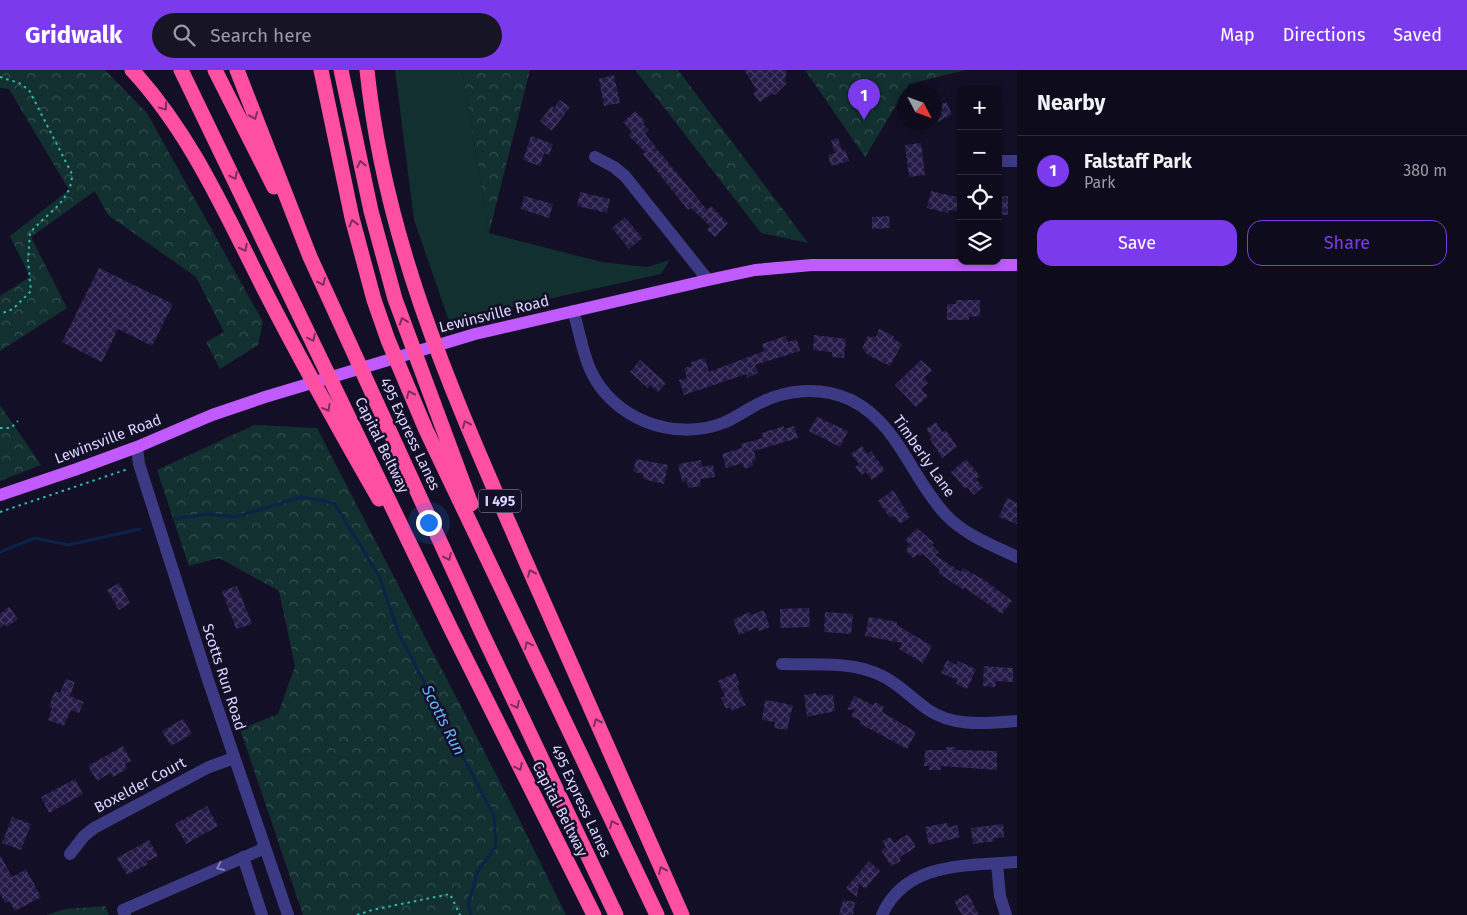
<!DOCTYPE html>
<html lang="en">
<head>
<meta charset="utf-8">
<style>
  :root { --surface:#0e0b1c; --page:#171425; --text:#f1f3f6; --muted:#9b9ba3; --line:#2e2b3b; --accent:#7c3aed }
  body { margin:0; font-family:"Fira Sans",sans-serif; background:var(--page); color:var(--text) }
  .controls { position:absolute; right:15px; top:15px; display:grid; overflow:hidden; border-radius:10px; box-shadow:0 2px 8px #0003 }
  .controls button { width:45px; height:45px; display:grid; place-items:center; padding:0; border:0; border-bottom:1px solid var(--line); background:var(--surface); color:var(--text); font:25px sans-serif }
  .compass { position:absolute; left:897px; top:15px; width:45px; height:45px; border-radius:50%; background:var(--surface); box-shadow:0 2px 8px #0003; rotate:131deg }
  .you { position:absolute; left:428px; top:452px; width:18px; height:18px; margin:-12px; border:4px solid #fff; border-radius:50%; background:#1a73e8; box-shadow:0 0 0 8px #1a73e833 }
  .badge { display:grid; place-items:center; width:32px; height:32px; border-radius:50%; background:var(--accent); color:#fff; font-size:16px; font-weight:700 }
  .pin { position:absolute; translate:-50% -41px; filter:drop-shadow(0 1px 2px #0008) }
  .pin::after { content:''; position:absolute; top:26px; width:18px; height:15px; background:inherit; clip-path:polygon(0 0,100% 0,50% 100%) }
  .list { margin:0; padding:0; list-style:none }
  h2 { display:flex; justify-content:space-between; align-items:center; height:65px; margin:0; padding:0 20px; font-size:21px }
  h2 small { font-size:16px; font-weight:400; color:var(--muted) }
  .list li { display:grid; grid-template-columns:32px 1fr auto; gap:15px; align-items:center; box-sizing:border-box; height:70px; padding:0 20px; border-top:1px solid var(--line) }
  .list b { display:block; font-size:19px; white-space:nowrap }
  .list p { margin:0; font-size:16px; white-space:nowrap; color:var(--muted) }
  .list em { font-size:16px; font-style:normal; color:var(--muted) }
  .actions { display:flex; gap:10px; padding:15px 20px }
  .actions a { flex:1; padding:11px 0; border:1px solid var(--accent); border-radius:15px; text-align:center; font-size:18px; color:var(--accent) }
  .actions .main { background:var(--accent); color:#fff }
  .icon { flex:none; width:28px; height:28px; fill:none; stroke:currentColor; stroke-width:2; stroke-linecap:round; stroke-linejoin:round }
  .map { position:relative; flex:none; width:1017px; height:845px; overflow:hidden }
  header { display:flex; align-items:center; gap:30px; box-sizing:border-box; height:70px; padding:0 25px; background:var(--accent); color:#fff }
  header strong { font-size:24px }
  nav { display:flex; gap:28px; margin-inline-start:auto; font-size:18px }
  .search { width:350px; height:45px; background:var(--page); display:flex; align-items:center; gap:12px; box-sizing:border-box; padding:0 18px; border-radius:28px; color:var(--muted); font-size:19px }
  main { display:flex }
  aside { flex:1; background:var(--surface) }
  .map>svg:first-child { display:block }
  .green { fill:#12302f }
  .forest { fill:url(#forest-crowns) }
  .lines { fill:none; stroke-linecap:round; stroke-linejoin:round }
  .stream { stroke:#0c2248; stroke-width:3 }
  .building { fill:url(#building-cross-hatch) }
  .path { stroke:#2fb8b0; stroke-width:2; stroke-dasharray:2.5 4; stroke-linecap:butt }
  .minor { stroke:#3d3a85; stroke-width:12 }
  .major { stroke:#c25bff; stroke-width:12 }
  .highway { stroke:#ff4fa3; stroke-width:15 }
  .oneway { stroke:#7d2c5e }
  .oneway2 { stroke:#837fbc }
  .labels { text-anchor:middle; stroke-width:5; stroke-linejoin:round; paint-order:stroke }
  .shield { fill:#130f26; stroke:#9e99be; stroke-width:1 }
  .shield-label { font-size:14px; font-weight:bold; fill:#d9d4ff }
  .street-label { font-size:15px; fill:#d9d4ff; stroke:#130f26 }
  .water-label { font-size:16px; font-style:italic; fill:#62b6ff; stroke:#130f26 }
</style>
</head>
<body>
<header>
<strong>Gridwalk</strong>
<div class="search"><svg class="icon" aria-label="search" viewBox="0 0 24 24"><circle cx="10" cy="10" r="6"/><path d="M15 15l6 6"/></svg>Search here</div>
<nav><a>Map</a><a>Directions</a><a>Saved</a></nav>
</header>
<main>
<div class="map">
<svg width="1017" height="845" viewBox="0 0 1017 845">
  <defs>
    <pattern id="forest-crowns" width="20" height="18" patternUnits="userSpaceOnUse" patternTransform="scale(1.25)"><rect width="20" height="18" fill="#12302f"/><path d="M2 6a3 3 0 1 1 6 0M12 15a3 3 0 1 1 6 0" fill="none" stroke="#344d4e"/></pattern>
    <pattern id="building-cross-hatch" width="8" height="8" patternUnits="userSpaceOnUse" patternTransform="scale(1.25)"><rect width="8" height="8" fill="#241b47"/><path d="M0 0l8 8M0 8l8-8" fill="none" stroke="#433b63"/></pattern>
  </defs>
  <rect width="100%" height="100%" fill="#130f26"/>
  <path class="green" d="M395,0H462L489,163L602,192L647,197L670,190L661,204L449,251L414,150Z"/>
  <path class="forest" d="M0,0H105L147,43L263,252L258,275L220,299L206,272L224,262L196,207L108,145L95,121L31,167L67,238L0,281V226L30,207L10,166L69,120L9,19L0,18Z
    M462,0H530L489,163Z
    M635,0H678L808,173L761,163Z
    M805,0H966L909,14L865,87Z
    M0,335L41,395L0,411Z
    M254,355L317,358L516,743L566,845H303L240,659L278,644L295,596L279,521L219,488L189,496L157,400Z
    M105,836L109,845H46L66,839Z"/>
  <g class="lines">
    <path class="stream" d="M173,449L207,444L235,447L301,427L334,433L379,506L399,564L494,746L496,776L478,801L468,834L471,845
      M0,482L35,468L68,475L140,459"/>
  </g>
  <path class="building" d="M744,0H787L785,10L787,13L775,25L773,23L760,32L753,23L757,20Z
    M614,5L620,33L604,36L599,9Z
    M560,30L570,37L552,61L540,51L552,36L554,38Z
    M946,32L952,44L934,54V38Z
    M635,41L645,51L643,54L649,60L645,64L707,140L711,136L728,153L715,167L707,160L710,156L691,138L688,140L643,84L645,82L628,65L632,62L623,52Z
    M531,66L553,74L549,85L544,83L540,96L523,90Z
    M838,68L842,81L845,79L849,91L831,96L828,85L835,83L831,70Z
    M921,73L925,105L909,107L905,75Z
    M931,121L961,128L960,142L949,140L948,143L927,138Z
    M580,122L610,129L607,143L577,136Z
    M524,126L553,134L549,148L521,139Z
    M1008,126V145H998V127Z
    M889,146L890,158L872,159V147Z
    M625,147L642,168L629,179L612,158Z
    M99,198L173,234L152,276L118,259L102,292L62,272Z
    M956,230H980V246L969,247V250H947V234H956Z
    M879,259L894,266L893,268L902,274L890,296L868,285L862,279L868,266L873,268L874,266L876,267Z
    M814,265L846,269L844,288L832,287V282L813,280Z
    M786,266L788,272L797,269L800,281L755,295L758,303L747,308L746,304L684,325L679,310L687,308L684,298L692,296L691,292L705,288L709,302L764,281L762,274Z
    M640,290L666,313L658,322L650,315L648,318L630,302Z
    M921,290L932,300L924,308L928,313L921,319L928,326L916,337L895,315Z
    M817,347L848,361L840,377L809,361Z
    M936,352L942,362L946,360L957,377L942,388L930,369L932,368L926,359Z
    M784,356V359L794,356L798,368L754,381L756,390L752,391L753,396L744,399L743,393L726,398L722,384L742,378L741,374L763,368L762,363Z
    M862,376L867,384L871,381L885,400L872,410L866,402L862,405L855,397L859,394L851,384Z
    M636,389L668,395L664,414L643,409L644,404L633,402Z
    M966,389L980,406L976,409L983,417L974,425L967,417L965,419L951,402Z
    M701,390L702,397L713,395L715,407L700,409L701,416L688,418L687,411L682,412L678,394Z
    M893,420L910,447L900,454L894,446L890,448L878,431Z
    M1007,428L1017,433V454L999,447Z
    M917,458L934,473L932,475L939,482L935,485L961,502L963,498L986,511L1012,531L1002,544L965,518L964,520L938,503L940,500L923,484L920,486L918,484L913,488L905,480L910,475L905,470Z
    M119,513L130,533L119,540L107,520Z
    M237,516L252,554L236,559L222,521Z
    M9,537L18,549L7,557L5,554L0,558V544Z
    M809,538L810,557L780,558V539Z
    M764,540L770,557L759,561L758,557L739,565L733,550L749,542L751,545Z
    M825,542L853,544L851,564L824,562Z
    M869,547L897,552V555L932,576L923,593L899,579L902,573L865,566Z
    M947,590L956,595L958,591L976,599L967,619L956,614L957,610L941,603Z
    M984,596L1013,598V612L996,611L995,617L983,616Z
    M735,603L740,614L737,616L746,635L732,641L730,637L726,639L721,628L725,626L718,611Z
    M66,609L75,612L70,626L84,632L79,643L71,640L64,656L48,650L52,638L49,636L55,621L60,623Z
    M816,623L817,626L833,624L835,641L807,647L804,625Z
    M854,626L873,635L875,632L884,637L882,642L916,662L907,679L859,653L861,651L851,646L855,639L847,640Z
    M765,630L793,635L787,660L774,658L775,652L762,650Z
    M183,649L192,664L171,676L162,661Z
    M123,676L131,691L125,694L127,699L113,707L110,703L97,711L88,696Z
    M946,677H956V680L997,681V700L941,696V700H929V696H924L925,680H946Z
    M75,709L83,724L49,743L41,727Z
    M207,736L218,756L186,774L175,754Z
    M12,747L31,754L21,780L2,773Z
    M947,753L948,757L957,755L960,767L929,775L925,757Z
    M1003,754L1004,767L994,768L995,771L973,774L971,758Z
    M908,764L916,777L899,788L901,791L891,796L881,780L886,777L882,771L890,767L894,773Z
    M149,770L158,786L146,792L148,794L127,805L117,788Z
    M0,785L12,807L26,799L41,827L15,841L9,831L5,833L0,824Z
    M869,791L880,801L865,819L859,814L857,827L846,818Z
    M968,824L979,845H962L954,831Z
    M843,830L855,832L853,845H839Z"/>
  <g class="lines">
    <path class="path" d="M0,7L19,13L29,20L72,104C72,132 45,144 30,163L28,190L31,221L13,239L0,244
      M0,358H11L18,351
      M0,442L128,399
      M357,845L372,840L450,824L460,845"/>
    <path class="minor" d="M595,87L614,97L625,106L708,210
      M998,91H1017
      M573,241C579,259 582,281 590,299C612,349 673,372 723,353C735,348 745,341 756,335C785,319 820,316 851,330C898,353 912,409 946,445C965,465 992,475 1017,487
      M137,377L139,394L208,610L288,845
      M782,594C810,595 843,592 870,601C893,608 909,626 927,639C954,658 987,653 1017,651
      M70,784L84,766L94,758L209,697L234,688
      M243,787L262,845
      M997,794L1000,826L1006,845
      M125,845L123,840L265,778
      M882,845C906,791 967,796 1017,792"/>
    <path class="major" d="M0,425L77,399L137,377L212,345L265,327L475,264L708,210L755,200L812,195H1017"/>
    <path class="highway" d="M132,0C192,65 226,145 266,223C302,293 340,361 379,429
      M181,0L451,559L594,845
      M215,0L274,117
      M237,0L310,187L481,561L616,845
      M321,0L352,148L374,230L388,270L426,360L657,845
      M341,0L371,141L395,229L471,434
      M367,0C385,175 453,324 522,483C576,603 629,724 682,845"/>
  </g>
  <defs><path id="oneway-chevron" d="M-2-3.5L2.5 0L-2 3.5" fill="none" stroke-width="1.6" stroke-linecap="round" stroke-linejoin="round" transform="scale(1.25)"/></defs>
  <g class="oneway">
    <use href="#oneway-chevron" transform="translate(164 37) rotate(53)"/>
    <use href="#oneway-chevron" transform="translate(254 46) rotate(68)"/>
    <use href="#oneway-chevron" transform="translate(361 94) rotate(-102)"/>
    <use href="#oneway-chevron" transform="translate(234 106) rotate(64)"/>
    <use href="#oneway-chevron" transform="translate(353 153) rotate(-104)"/>
    <use href="#oneway-chevron" transform="translate(244 178) rotate(63)"/>
    <use href="#oneway-chevron" transform="translate(322 212) rotate(65)"/>
    <use href="#oneway-chevron" transform="translate(403 251) rotate(-110)"/>
    <use href="#oneway-chevron" transform="translate(312 268) rotate(64)"/>
    <use href="#oneway-chevron" transform="translate(410 324) rotate(-114)"/>
    <use href="#oneway-chevron" transform="translate(327 338) rotate(61)"/>
    <use href="#oneway-chevron" transform="translate(466 354) rotate(-114)"/>
    <use href="#oneway-chevron" transform="translate(448 487) rotate(65)"/>
    <use href="#oneway-chevron" transform="translate(531 503) rotate(-114)"/>
    <use href="#oneway-chevron" transform="translate(528 575) rotate(-115)"/>
    <use href="#oneway-chevron" transform="translate(516 635) rotate(65)"/>
    <use href="#oneway-chevron" transform="translate(597 652) rotate(-114)"/>
    <use href="#oneway-chevron" transform="translate(519 697) rotate(64)"/>
    <use href="#oneway-chevron" transform="translate(613 754) rotate(-115)"/>
    <use href="#oneway-chevron" transform="translate(662 800) rotate(-114)"/>
  </g>
  <use class="oneway2" href="#oneway-chevron" transform="translate(220 797) rotate(156)"/>
  <g class="labels">
    <rect class="shield" x="479" y="419.5" width="42" height="23" rx="4"/>
    <g class="shield-label">
      <text x="500" y="436">I 495</text>
    </g>
    <g class="street-label">
      <text transform="translate(494 244) rotate(-14)" y="5">Lewinsville Road</text>
      <text transform="translate(410 364) rotate(65)" y="5">495 Express Lanes</text>
      <text transform="translate(108 369) rotate(-21)" y="5">Lewinsville Road</text>
      <text transform="translate(382 375) rotate(64)" y="5">Capital Beltway</text>
      <text transform="translate(924 386) rotate(55)" y="5">Timberly Lane</text>
      <text transform="translate(224 607) rotate(72)" y="5">Scotts Run Road</text>
      <text transform="translate(140 715) rotate(-28)" y="5">Boxelder Court</text>
      <text transform="translate(581 731) rotate(65)" y="5">495 Express Lanes</text>
      <text transform="translate(560 739) rotate(63)" y="5">Capital Beltway</text>
    </g>
    <g class="water-label">
      <text transform="translate(444 650) rotate(63)" y="6">Scotts Run</text>
    </g>
  </g>
</svg>
<div class="controls">
<button>+</button>
<button>−</button>
<button><svg class="icon" aria-label="locate" viewBox="0 0 24 24"><circle cx="12" cy="12" r="6"/><path d="M12 2v4M12 18v4M2 12h4M18 12h4"/></svg></button>
<button><svg class="icon" aria-label="layers" viewBox="0 0 24 24"><path d="M12 4l9 5-9 5-9-5zM3 14l9 5 9-5"/></svg></button>
</div>
<svg class="compass" viewBox="-18 -18 36 36"><path d="M0-13l5 13h-10z" fill="#e53935"/><path d="M0 13l5-13h-10z" fill="#9b9ba3"/></svg>
<div class="you"></div>
<div class="pin badge" style="left:864px;top:50px">1</div>
</div>
<aside>
<h2>Nearby<small></small></h2>
<ul class="list">
<li><span class="badge">1</span><div><b>Falstaff Park</b><p>Park</p></div><em>380 m</em></li>
</ul>
<div class="actions"><a class="main">Save</a><a>Share</a></div>
</aside>
</main>
</body>
</html>
